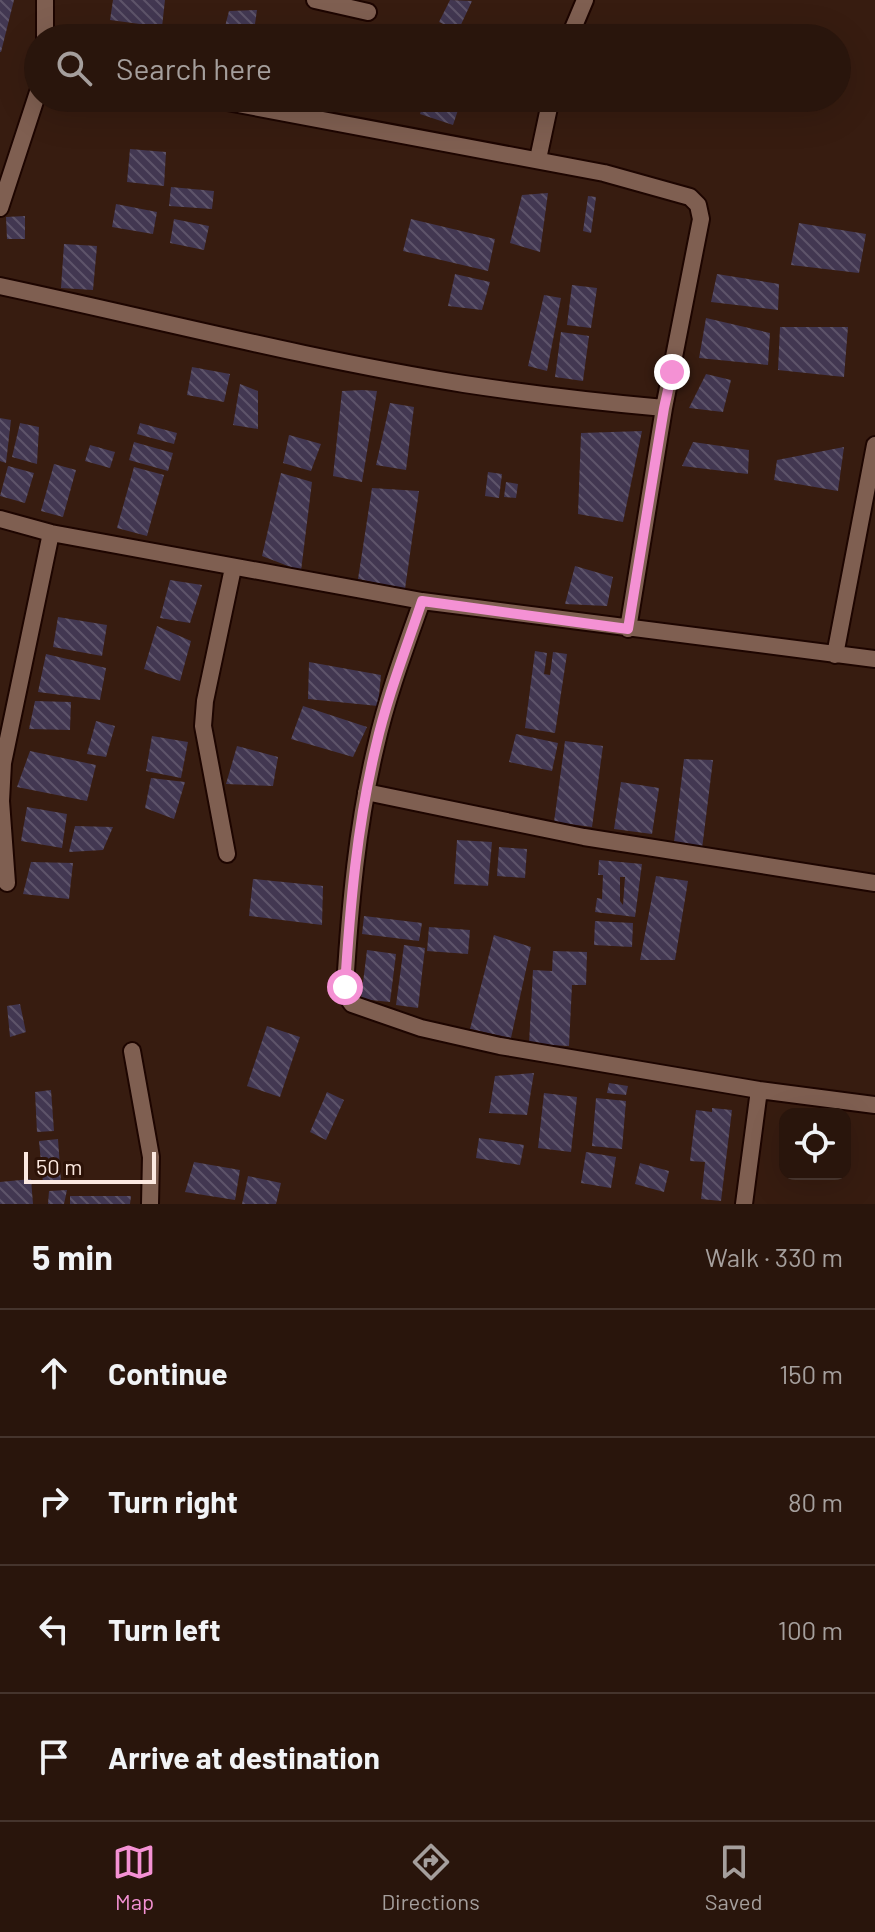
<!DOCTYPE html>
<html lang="en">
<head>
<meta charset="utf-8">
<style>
  :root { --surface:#29150c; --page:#35221a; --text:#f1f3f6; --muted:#a59f9d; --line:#45342d; --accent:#f491d4 }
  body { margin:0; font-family:Barlow,sans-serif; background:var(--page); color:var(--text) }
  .controls { position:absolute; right:24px; bottom:24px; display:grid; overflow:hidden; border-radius:16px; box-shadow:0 8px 32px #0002 }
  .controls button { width:72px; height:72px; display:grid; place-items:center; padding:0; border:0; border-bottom:2px solid var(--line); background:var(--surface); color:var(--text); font:40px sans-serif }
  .scale { position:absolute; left:24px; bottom:20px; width:132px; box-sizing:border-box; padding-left:8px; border:4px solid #fce9e1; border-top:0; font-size:22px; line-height:28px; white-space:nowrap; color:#fce9e1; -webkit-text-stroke:6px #2c1207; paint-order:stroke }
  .stop { position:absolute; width:24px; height:24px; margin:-18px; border:6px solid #f491d4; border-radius:50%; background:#fff }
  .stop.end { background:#f491d4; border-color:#fff; box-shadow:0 2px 8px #0008 }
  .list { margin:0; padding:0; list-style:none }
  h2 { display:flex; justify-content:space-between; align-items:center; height:104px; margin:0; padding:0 32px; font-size:34px }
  h2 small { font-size:26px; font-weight:400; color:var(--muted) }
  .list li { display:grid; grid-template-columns:52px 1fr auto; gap:24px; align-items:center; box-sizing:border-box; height:128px; padding:0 32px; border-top:2px solid var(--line) }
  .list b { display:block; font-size:30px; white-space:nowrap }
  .list em { font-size:26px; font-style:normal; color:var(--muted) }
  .icon { flex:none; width:44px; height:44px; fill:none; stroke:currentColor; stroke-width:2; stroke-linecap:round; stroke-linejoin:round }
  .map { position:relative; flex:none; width:875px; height:1204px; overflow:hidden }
  .search { position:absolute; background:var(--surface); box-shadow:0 8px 32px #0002; left:24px; right:24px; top:24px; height:88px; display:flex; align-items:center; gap:20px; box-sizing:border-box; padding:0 28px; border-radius:44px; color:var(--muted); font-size:30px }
  .sheet { height:616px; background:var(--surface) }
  nav { display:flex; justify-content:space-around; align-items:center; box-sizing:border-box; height:112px; border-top:2px solid var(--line); background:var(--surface); font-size:22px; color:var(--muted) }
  nav a { display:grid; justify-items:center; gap:4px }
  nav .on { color:var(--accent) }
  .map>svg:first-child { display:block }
  .building { fill:url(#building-back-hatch); fill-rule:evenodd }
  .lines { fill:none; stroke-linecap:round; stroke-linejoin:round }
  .street-casing { stroke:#1d0500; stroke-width:20 }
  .street { stroke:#7f5f51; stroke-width:16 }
  .route { stroke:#f491d4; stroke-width:10 }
</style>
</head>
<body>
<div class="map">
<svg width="875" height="1204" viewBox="0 0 875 1204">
  <defs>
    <pattern id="building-back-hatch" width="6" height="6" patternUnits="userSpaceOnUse" patternTransform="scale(2)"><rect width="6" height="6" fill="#423751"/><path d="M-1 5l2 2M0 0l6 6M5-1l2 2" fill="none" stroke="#5e546a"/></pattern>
  </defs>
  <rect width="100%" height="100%" fill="#371c10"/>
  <path class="building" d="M0,0H14L1,52H0Z
    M113,0H165L162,27L110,20Z
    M450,0L472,1L458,31L439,22Z
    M257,10L253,38H222L229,11Z
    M322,29L351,37L350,38H320Z
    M105,32L136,36V38H104Z
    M425,98H462L453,125L420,114Z
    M130,149L166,152L164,186L127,182Z
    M171,187L214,191L212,209L169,206Z
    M548,193L540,252L510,243L522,195Z
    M588,196L596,197L591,233L583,231Z
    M116,204L157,212L153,234L112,227Z
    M25,216V239H7L6,217Z
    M174,219L209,226L204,250L170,243Z
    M411,219L495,239L488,271L403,251Z
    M799,223L866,234L859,273L791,265Z
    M64,244L97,246L93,290L61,288Z
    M455,274L490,282L482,310L448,306Z
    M717,274L779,284L778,310L711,302Z
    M572,285L597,288L591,328L567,325Z
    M544,295L561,298L547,371L528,366Z
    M706,318L770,333L768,365L699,358Z
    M780,327H848L844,377L778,370Z
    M561,332L589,336L583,381L555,377Z
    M192,367L230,374L224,402L187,395Z
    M706,374L731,380L723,412L689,408Z
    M240,384L258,391V429L233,425Z
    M362,390L377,391L362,482L333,476L342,391Z
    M390,403L414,407L406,470L376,465Z
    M0,418L11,420L6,463L0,461Z
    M20,423L39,427L37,464L12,457Z
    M140,423L177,433L174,444L137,434Z
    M642,431L623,522L578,514L581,433Z
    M289,435L321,444L311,471L283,463Z
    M134,442L173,453L168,471L129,460Z
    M693,442L749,450L748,474L682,466Z
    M90,445L115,452L110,468L85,461Z
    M844,447L838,491L774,480L777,460Z
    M54,464L76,470L63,517L41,511Z
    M8,466L34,473L25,503L0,496Z
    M134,467L164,475L147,536L117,528Z
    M488,472L502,474L499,498L485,496Z
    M281,473L312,482L301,571L262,556Z
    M506,482L518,484L516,498L504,497Z
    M372,488L419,491L405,589L358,579Z
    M575,566L613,577L607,606L565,604Z
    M170,580L202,585L190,623L160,618Z
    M58,617L107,625L102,656L53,647Z
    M157,626L191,641L180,681L144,669Z
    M535,651L547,653L544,674L550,675L553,652L567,654L555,733L525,728Z
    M46,654L106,668L100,700L38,692Z
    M309,662L381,675L378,706L308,699Z
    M35,701L71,702L70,730L29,729Z
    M303,706L367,727L353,757L291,739Z
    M96,721L115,726L106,757L87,754Z
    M516,734L558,743L552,771L509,762Z
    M152,736L188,742L181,778L146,771Z
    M565,741L603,746L592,827L554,822Z
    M237,746L278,757L273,786L226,784Z
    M30,751L96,765L87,801L17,787Z
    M684,759L713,760L702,849L674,842Z
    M151,778L185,782L174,819L145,808Z
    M621,782L659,788L652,834L614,829Z
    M27,807L67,814L62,848L21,841Z
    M75,826L113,827L103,850L69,852Z
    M457,840L492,842L488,886L454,884Z
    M499,847L527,849L525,878L497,876Z
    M599,860L642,864L635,917L595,912L597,898L602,899L603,875H598ZM620,877H625L623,905L620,901Z
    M31,862L73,863L69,899L23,894Z
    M656,876L688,881L675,960H640Z
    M253,879L323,886L322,925L249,916Z
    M364,916L422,923L419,941L362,934Z
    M595,921L633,923L632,947L594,945Z
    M429,927L470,930L468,954L427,951Z
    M494,935L531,947L511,1038L470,1029Z
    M404,945L425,948L418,1008L396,1005Z
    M367,950L396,954L390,1002L361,999Z
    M553,951L587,952L586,985H572L569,1046L529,1044L533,970L552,971Z
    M20,1004L26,1032L10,1037L7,1006Z
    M267,1026L300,1037L280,1097L247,1086Z
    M534,1073L527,1115L489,1113L495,1076Z
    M609,1083L628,1086L626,1095L607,1093Z
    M51,1090L54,1131L37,1132L35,1092Z
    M327,1092L344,1100L326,1140L310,1132Z
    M544,1093L577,1097L571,1152L538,1148Z
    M596,1098L626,1101L622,1149L592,1146Z
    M712,1108L732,1110L721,1201L701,1199L705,1162L690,1161L696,1110L712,1112Z
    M479,1138L524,1145L520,1165L476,1158Z
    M58,1139L61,1181L43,1183L39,1141Z
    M586,1152L616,1157L611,1188L581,1183Z
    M194,1162L240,1170L235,1200L185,1192Z
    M640,1163L669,1171L664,1192L635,1184Z
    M248,1176L281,1183L276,1204H242Z
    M31,1179L33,1204H0V1182Z
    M67,1190L64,1204H48L49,1191Z
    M70,1196H131L130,1204H70Z"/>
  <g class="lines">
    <defs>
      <path id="street" d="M45,0V38
        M315,0L368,12
        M569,38L585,0
        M206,98L604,173L690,197L698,205L701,219L664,408L628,629
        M538,159L551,98
        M0,208L38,92
        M0,286C154,319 308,359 464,384C530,394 597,402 664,408
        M0,519L51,533L422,601L875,659
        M422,601C405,649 387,697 376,746C357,825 350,906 345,987L347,997L352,1004L421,1028L500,1046L759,1090L875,1105
        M835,655L875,445
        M366,792L584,837L875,883
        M227,854L203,726L205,701L233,568
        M7,883L1,801L3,763L51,533
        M132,1051L151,1157L150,1204
        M744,1204L759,1090"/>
    </defs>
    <use href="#street" class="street-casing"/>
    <use href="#street" class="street"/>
  </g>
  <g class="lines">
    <path class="route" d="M345,987C350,906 357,825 376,746C387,697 406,649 422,601L628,629L664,408L672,372"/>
  </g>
</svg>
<div class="controls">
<button><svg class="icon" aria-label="locate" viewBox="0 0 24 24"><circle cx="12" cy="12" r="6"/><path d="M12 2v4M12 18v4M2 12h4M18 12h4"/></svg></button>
</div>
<div class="scale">50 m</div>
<div class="stop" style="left:345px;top:987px"></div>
<div class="stop end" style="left:672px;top:372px"></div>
<div class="search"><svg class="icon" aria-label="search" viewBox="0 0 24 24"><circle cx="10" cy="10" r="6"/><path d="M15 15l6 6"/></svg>Search here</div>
</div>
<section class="sheet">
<h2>5 min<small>Walk · 330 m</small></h2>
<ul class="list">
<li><svg class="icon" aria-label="ahead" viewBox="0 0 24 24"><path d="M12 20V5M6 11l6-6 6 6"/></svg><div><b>Continue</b></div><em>150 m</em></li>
<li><svg class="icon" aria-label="right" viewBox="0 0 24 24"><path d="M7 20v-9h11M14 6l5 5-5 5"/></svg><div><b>Turn right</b></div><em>80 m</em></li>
<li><svg class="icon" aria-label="left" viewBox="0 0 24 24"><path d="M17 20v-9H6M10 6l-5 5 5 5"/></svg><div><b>Turn left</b></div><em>100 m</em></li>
<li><svg class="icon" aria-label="arrive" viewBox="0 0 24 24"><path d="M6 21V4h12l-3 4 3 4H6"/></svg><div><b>Arrive at destination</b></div></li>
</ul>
</section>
<nav>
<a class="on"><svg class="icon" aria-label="map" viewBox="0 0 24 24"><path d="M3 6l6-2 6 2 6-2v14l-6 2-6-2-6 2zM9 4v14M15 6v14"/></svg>Map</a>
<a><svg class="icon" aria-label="directions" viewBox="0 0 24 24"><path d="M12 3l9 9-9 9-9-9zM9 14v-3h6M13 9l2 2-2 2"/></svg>Directions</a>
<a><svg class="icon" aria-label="saved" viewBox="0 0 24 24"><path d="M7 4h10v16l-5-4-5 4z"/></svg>Saved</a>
</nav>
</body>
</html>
